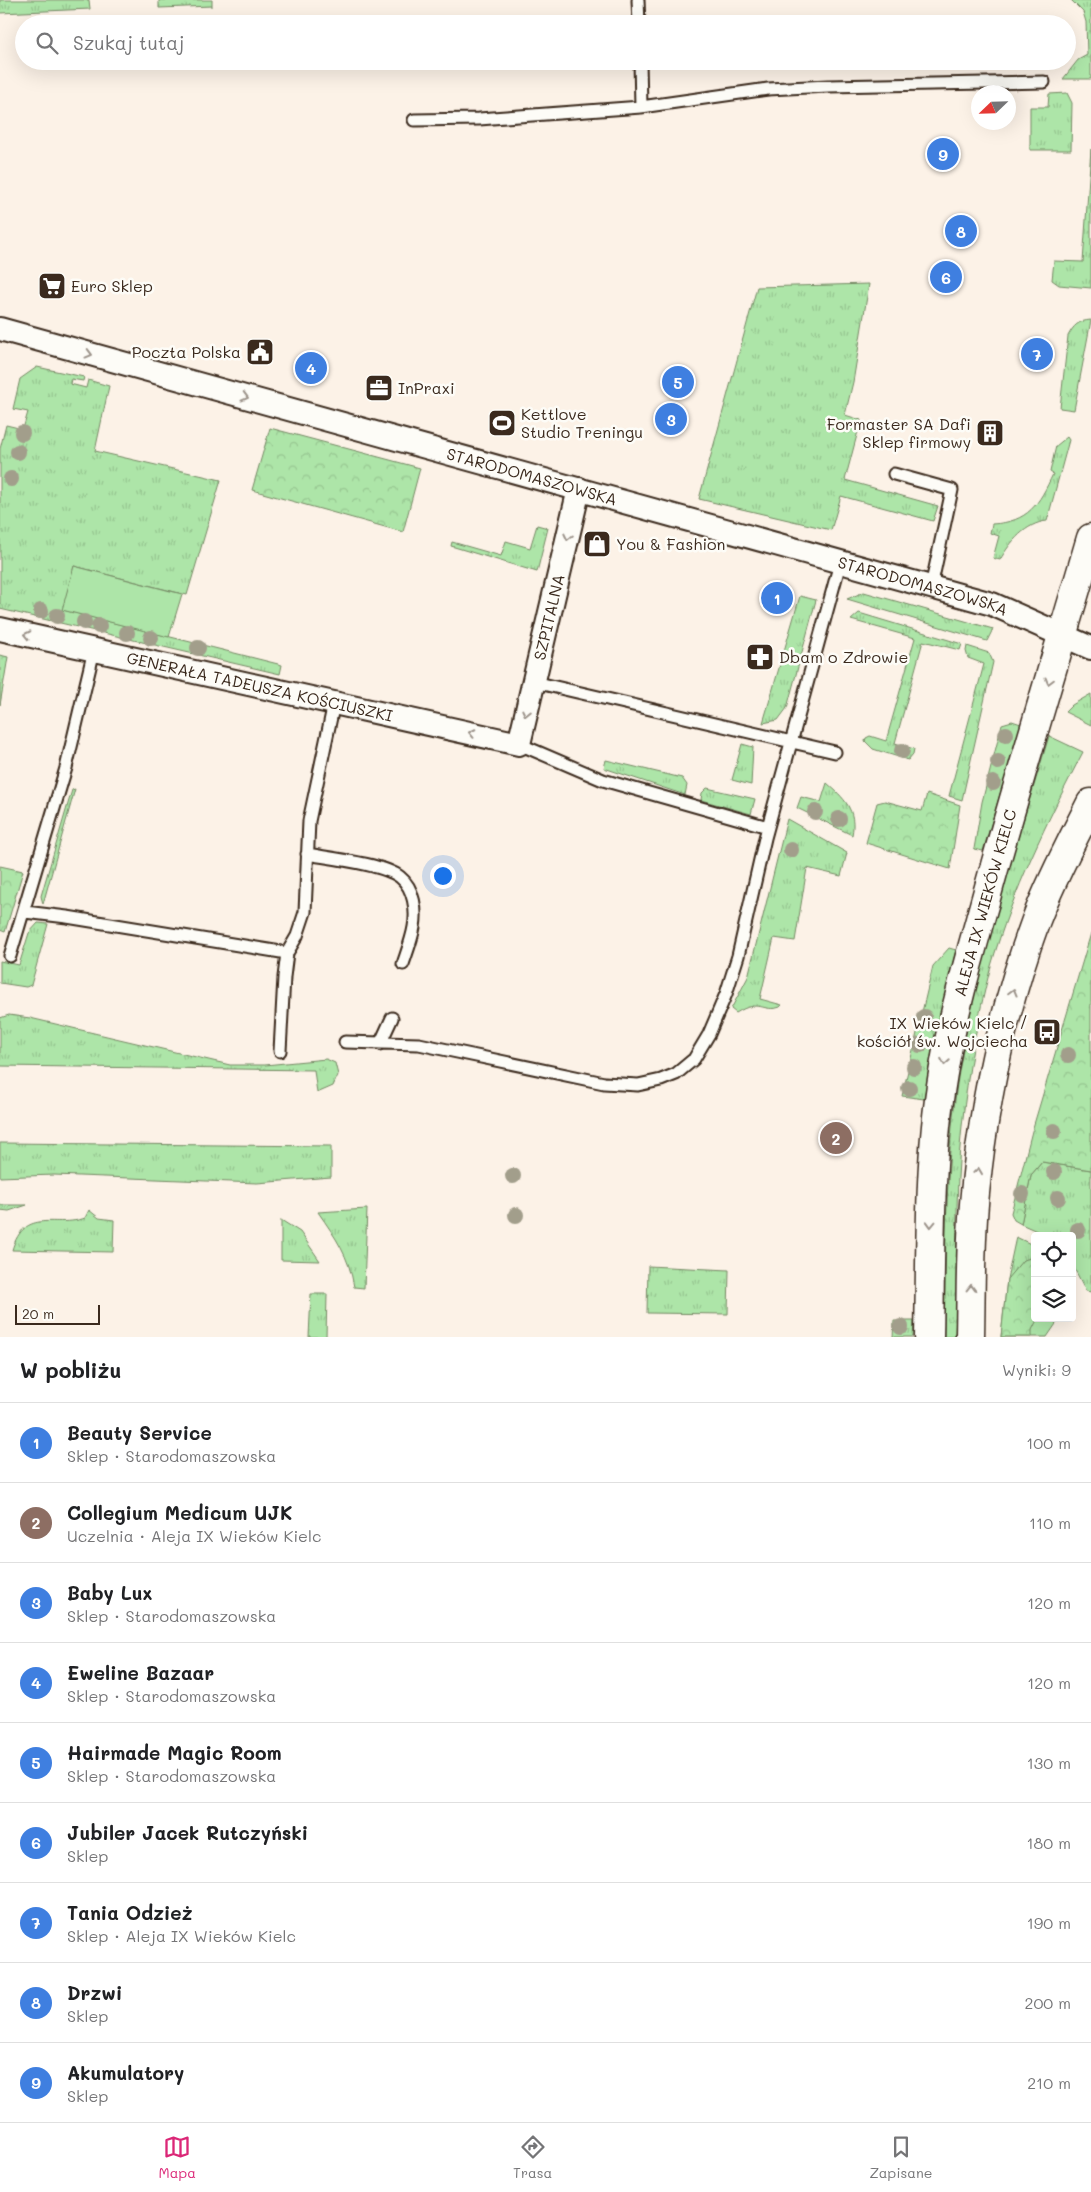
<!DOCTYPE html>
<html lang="pl">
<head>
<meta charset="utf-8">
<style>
  :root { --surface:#fff; --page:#f2f2f2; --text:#202124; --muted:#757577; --line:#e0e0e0; --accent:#db2777 }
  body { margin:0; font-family:Mali,sans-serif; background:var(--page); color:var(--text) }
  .controls { position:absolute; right:15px; bottom:15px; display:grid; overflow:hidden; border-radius:5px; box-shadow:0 5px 20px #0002 }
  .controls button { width:45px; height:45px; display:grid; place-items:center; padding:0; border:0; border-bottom:1px solid var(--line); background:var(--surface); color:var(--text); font:25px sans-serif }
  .compass { position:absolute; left:971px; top:85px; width:45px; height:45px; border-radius:50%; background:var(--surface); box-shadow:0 5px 20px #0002; rotate:247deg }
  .scale { position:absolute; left:15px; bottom:12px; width:85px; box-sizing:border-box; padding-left:5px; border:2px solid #3b2a1e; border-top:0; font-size:14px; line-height:18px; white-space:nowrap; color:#3b2a1e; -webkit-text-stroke:4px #fdfcf7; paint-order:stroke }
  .you { position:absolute; left:442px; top:875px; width:18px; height:18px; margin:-12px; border:4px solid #fff; border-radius:50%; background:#1a73e8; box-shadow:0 0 0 8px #1a73e833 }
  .badge { display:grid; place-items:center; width:32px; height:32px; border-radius:50%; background:var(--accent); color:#fff; font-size:16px; font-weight:700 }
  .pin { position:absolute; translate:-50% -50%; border:2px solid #fff; box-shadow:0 1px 5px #0006 }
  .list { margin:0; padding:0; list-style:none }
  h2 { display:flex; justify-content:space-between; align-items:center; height:65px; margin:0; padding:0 20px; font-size:21px }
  h2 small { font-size:16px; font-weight:400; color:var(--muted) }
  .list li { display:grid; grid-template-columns:32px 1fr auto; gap:15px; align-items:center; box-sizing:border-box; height:80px; padding:0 20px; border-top:1px solid var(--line) }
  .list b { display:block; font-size:19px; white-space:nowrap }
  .list p { margin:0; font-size:16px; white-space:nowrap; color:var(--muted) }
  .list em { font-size:16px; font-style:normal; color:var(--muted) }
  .icon { flex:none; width:28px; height:28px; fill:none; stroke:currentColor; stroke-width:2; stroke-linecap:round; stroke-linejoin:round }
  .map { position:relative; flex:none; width:1091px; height:1337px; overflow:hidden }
  .search { position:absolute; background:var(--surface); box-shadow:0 5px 20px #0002; left:15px; right:15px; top:15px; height:55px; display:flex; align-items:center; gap:12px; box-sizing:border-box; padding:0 18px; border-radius:28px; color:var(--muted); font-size:19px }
  .sheet { height:785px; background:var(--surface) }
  nav { display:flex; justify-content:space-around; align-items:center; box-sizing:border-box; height:70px; border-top:1px solid var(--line); background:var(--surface); font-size:14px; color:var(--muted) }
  nav a { display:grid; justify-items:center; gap:2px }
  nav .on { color:var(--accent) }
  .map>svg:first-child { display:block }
  .grass { fill:url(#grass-tufts); stroke:#748863 }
  .forest { fill:url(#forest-crowns); stroke:#748863 }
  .garden { fill:#ade5a8; stroke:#748863 }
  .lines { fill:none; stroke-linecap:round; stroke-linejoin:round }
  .service-casing { stroke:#3b2a1e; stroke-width:15 }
  .minor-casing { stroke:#3b2a1e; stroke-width:26 }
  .secondary-casing { stroke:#3b2a1e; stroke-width:31 }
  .service { stroke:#fdfcf7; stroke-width:11 }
  .minor { stroke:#fdfcf7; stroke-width:22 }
  .secondary { stroke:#fdfcf7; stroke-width:28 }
  .tree { fill:#a29e8b }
  .oneway { stroke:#9c938a }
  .labels { text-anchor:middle; stroke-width:5; stroke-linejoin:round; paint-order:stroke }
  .poi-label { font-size:16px; fill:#3b2a1e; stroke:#fdfcf7; text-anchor:start }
  .street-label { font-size:16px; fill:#3b2a1e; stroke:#fdfcf7 }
</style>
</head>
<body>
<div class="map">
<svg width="1091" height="1337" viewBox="0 0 1091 1337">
  <defs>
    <pattern id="grass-tufts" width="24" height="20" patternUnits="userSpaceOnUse" patternTransform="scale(1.25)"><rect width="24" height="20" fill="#ade5a8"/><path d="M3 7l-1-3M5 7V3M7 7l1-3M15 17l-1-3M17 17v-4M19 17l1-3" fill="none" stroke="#96c590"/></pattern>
    <pattern id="forest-crowns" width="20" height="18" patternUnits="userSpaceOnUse" patternTransform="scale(1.25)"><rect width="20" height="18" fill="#ade5a8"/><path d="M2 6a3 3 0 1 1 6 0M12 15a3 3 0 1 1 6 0" fill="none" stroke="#96c590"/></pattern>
  </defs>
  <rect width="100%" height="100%" fill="#fcf2e7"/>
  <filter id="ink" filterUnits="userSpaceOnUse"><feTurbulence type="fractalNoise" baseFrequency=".02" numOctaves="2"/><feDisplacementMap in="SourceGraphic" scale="10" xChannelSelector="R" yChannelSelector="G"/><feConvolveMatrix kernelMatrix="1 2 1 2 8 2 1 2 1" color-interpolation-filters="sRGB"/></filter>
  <g filter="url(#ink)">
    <path class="grass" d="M0,0H89L90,9L0,13Z
      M159,0H212V6L159,8Z
      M1071,0H1091V79H1063L1078,60L1087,55L1086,22L1083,12Z
      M1067,93L1072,103L1071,150H1030V107H1048L1049,94Z
      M1091,149V288L1059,285L1052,280L1054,261L1083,262Z
      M869,284L853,382L845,415L861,420L845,480L938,506L933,521L841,496L831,530L699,499L757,287Z
      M1091,320L1074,410L1060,408L1068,336C1074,325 1078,321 1091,320Z
      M37,367L84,377L83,381L71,379L70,384L86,388L88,380L109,386L95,451L221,480L187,595L74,566L63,610L282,665L280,674L0,609V449L6,425L23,429L28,412L13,409L20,379Z
      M1067,437L1069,440L1047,521C1026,523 1010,542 1000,560L993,558L999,536L990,533L992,524C1029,522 1039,504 1053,474L1050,472L1056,446Z
      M537,525L548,528L537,572L451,546L452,542L501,556L506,541L530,548Z
      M864,592L993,629L987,641L847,599Z
      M800,596L816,600L787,708L778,720L763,723Z
      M859,613L962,644L960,650L923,641L895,743L914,749L913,754L908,760L873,749L865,741L866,738L870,736L886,741L915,638L851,620Z
      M967,646L989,653L993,662L962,800L949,796L984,664L968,658L966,651Z
      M1091,694V725L1065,712L1072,705Z
      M1049,736L1083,752C1047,821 1013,891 991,966C977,1018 968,1072 962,1126C954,1196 958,1267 955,1337H944C946,1253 945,1167 957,1084C975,966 1015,850 1049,736Z
      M742,744L753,747L751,785L732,780Z
      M606,760L682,778L687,785L685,795L604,768Z
      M827,783C844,798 857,810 852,835L797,808L801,797L821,802Z
      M707,788L755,799L751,814L701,800L702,793Z
      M75,789L43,904L41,896L72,790Z
      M787,819L847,853L841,876L807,868L795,941L774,938L760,999L782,1005L780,1007C763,1013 760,998 736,1013L731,1009L748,977Z
      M38,923L48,924L31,985L26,987L0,983V961L19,965L29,933Z
      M949,948L956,950L934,1040L924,1099L902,1096L933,966Z
      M9,1015L30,1018L230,1065H265L326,1059L335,1063L338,1075L333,1086L317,1093L314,1070L0,1066V1018Z
      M0,1143L331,1146V1177L257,1183L54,1175L0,1177Z
      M1042,1162L1091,1170V1292L1086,1291L1072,1264V1236H1048L1021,1224L1031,1175Z
      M0,1205H27L9,1211L0,1210Z
      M367,1209L364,1288L354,1287C349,1256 336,1238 318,1212Z
      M89,1210L99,1218L114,1220L113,1252L12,1250C25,1206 56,1229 85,1218Z
      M281,1220L300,1232L320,1261L281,1260Z
      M1016,1237L1035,1246V1318H1060L1047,1337H1001L1007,1279Z
      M648,1266L729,1270L728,1314L647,1313Z
      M311,1294H327L326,1337H309Z
      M894,1321H914L913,1337H893Z"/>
    <path class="forest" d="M270,428L420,468L403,532L252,490Z
      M0,655L8,657L0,705Z
      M927,794L960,805L950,869L866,843L877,803L885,801L922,811Z
      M0,866L23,871L5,932L0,930Z
      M1091,933V1170L1042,1162L1031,1175L1021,1224L1014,1220L1011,1213L1032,1131Z
      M1031,1258L1035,1262V1318H1038L1032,1330V1337H1001L1007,1279L1023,1260Z"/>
    <path class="garden" d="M74,566L182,594L169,637L62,610Z
      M1012,721L1021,724L983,851L974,849L982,802L1002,724Z"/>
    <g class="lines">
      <defs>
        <path id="service" d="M638,0L639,24
          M640,61L641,107
          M414,120L479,119L641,107L768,89L828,86L1044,82
          M894,474L952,490L931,587
          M534,682L835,752
          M519,744L603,780L768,827
          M307,854C329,858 384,864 400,877C414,888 417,911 414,927C412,939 407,952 403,964
          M25,912L67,917L287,953
          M10,956L66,768L94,650
          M345,1042L419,1044L604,1083L638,1085L661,1080L676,1074L694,1059L709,1034L726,994L738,956L765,838L840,563
          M380,1044L392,1018
          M280,1051L284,977L287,953L297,936L305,912L309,821L334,703"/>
        <g id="minor">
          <path id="s1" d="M0,329L992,604L1091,648"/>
          <path id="s2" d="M0,629L519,744L579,489"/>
        </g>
        <g id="secondary">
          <path id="s3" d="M929,1337C931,1245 928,1152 945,1062C955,1006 971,952 986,898C1019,777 1056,658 1091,538"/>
          <path d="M970,1337C971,1289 970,1241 975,1193C984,1101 1004,1007 1036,920C1051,880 1072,841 1091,803"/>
        </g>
      </defs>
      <use href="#service" class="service-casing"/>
      <use href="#minor" class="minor-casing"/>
      <use href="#secondary" class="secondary-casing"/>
      <use href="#service" class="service"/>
      <use href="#minor" class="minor"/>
      <use href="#secondary" class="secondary"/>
    </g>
    <g class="tree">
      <circle cx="22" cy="433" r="8"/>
      <circle cx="18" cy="452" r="8"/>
      <circle cx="11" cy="479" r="8"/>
      <circle cx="41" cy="611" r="8"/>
      <circle cx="57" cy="616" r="8"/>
      <circle cx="84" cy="622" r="8"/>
      <circle cx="99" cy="626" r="8"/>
      <circle cx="127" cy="633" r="8"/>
      <circle cx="151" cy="638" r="8"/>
      <circle cx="198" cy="648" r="8"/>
      <circle cx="1006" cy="734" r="8"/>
      <circle cx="902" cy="751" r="8"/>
      <circle cx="998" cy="762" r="8"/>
      <circle cx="993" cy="783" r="8"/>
      <circle cx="815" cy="812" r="8"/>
      <circle cx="839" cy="819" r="8"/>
      <circle cx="791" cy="850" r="8"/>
      <circle cx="924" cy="1017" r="8"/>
      <circle cx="920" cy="1045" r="8"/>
      <circle cx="1068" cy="1055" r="8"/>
      <circle cx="914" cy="1067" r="8"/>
      <circle cx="909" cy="1088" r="8"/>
      <circle cx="1054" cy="1131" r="8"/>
      <circle cx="1054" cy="1172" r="8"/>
      <circle cx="513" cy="1176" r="8"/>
      <circle cx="1022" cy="1194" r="8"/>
      <circle cx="1058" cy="1198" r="8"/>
      <circle cx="516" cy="1215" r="8"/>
      <circle cx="1078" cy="1230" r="8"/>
      <circle cx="901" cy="1327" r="8"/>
    </g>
    <defs><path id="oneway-chevron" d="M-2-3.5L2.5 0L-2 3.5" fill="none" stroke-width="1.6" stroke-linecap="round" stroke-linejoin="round" transform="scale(1.25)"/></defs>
    <g class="oneway">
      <use href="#oneway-chevron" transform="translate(89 354) rotate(15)"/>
      <use href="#oneway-chevron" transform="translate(245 397) rotate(15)"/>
      <use href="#oneway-chevron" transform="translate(568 537) rotate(103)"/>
      <use href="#oneway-chevron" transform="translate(27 635) rotate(-168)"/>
      <use href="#oneway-chevron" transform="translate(1049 681) rotate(105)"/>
      <use href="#oneway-chevron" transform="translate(526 713) rotate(103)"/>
      <use href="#oneway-chevron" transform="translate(472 733) rotate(-168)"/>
      <use href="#oneway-chevron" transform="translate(1013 992) rotate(-75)"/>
      <use href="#oneway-chevron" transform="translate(945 1062) rotate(100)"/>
      <use href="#oneway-chevron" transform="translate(978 1171) rotate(-82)"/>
      <use href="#oneway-chevron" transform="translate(931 1224) rotate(92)"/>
      <use href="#oneway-chevron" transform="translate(971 1288) rotate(-89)"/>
    </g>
  </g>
  <defs>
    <symbol id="supermarket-square" viewBox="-11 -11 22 22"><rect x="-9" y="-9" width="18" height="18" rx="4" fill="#3b2a1e" stroke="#fdfcf7"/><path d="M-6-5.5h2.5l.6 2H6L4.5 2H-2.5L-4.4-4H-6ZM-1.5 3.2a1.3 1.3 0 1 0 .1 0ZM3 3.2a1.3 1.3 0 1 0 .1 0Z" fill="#fff"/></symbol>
    <symbol id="civic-square" viewBox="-11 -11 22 22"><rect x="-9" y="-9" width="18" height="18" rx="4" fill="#3b2a1e" stroke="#fdfcf7"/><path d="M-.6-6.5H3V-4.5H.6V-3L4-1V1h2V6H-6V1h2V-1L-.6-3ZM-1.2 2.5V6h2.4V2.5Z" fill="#fff"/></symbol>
    <symbol id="office-square" viewBox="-11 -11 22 22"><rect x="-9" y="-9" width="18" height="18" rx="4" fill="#3b2a1e" stroke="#fdfcf7"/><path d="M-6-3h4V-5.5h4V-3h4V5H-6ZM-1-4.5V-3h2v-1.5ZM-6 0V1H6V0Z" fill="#fff"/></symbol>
    <symbol id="stadium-square" viewBox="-11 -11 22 22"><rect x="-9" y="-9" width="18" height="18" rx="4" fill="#3b2a1e" stroke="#fdfcf7"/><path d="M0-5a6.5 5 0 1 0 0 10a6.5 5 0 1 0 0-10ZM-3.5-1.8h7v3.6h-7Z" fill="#fff"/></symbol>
    <symbol id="building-square" viewBox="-11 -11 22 22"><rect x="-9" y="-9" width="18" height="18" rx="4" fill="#3b2a1e" stroke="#fdfcf7"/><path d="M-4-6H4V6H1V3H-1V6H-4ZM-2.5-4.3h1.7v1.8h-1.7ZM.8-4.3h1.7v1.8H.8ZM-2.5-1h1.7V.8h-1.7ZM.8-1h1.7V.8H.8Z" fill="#fff"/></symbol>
    <symbol id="shop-square" viewBox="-11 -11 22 22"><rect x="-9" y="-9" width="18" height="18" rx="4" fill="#3b2a1e" stroke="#fdfcf7"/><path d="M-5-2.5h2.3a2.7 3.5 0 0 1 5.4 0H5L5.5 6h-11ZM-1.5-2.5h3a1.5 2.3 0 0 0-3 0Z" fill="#fff"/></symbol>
    <symbol id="pharmacy-square" viewBox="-11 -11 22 22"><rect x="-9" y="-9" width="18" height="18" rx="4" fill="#3b2a1e" stroke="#fdfcf7"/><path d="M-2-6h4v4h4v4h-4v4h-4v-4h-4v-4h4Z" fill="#fff"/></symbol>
    <symbol id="bus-square" viewBox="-11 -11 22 22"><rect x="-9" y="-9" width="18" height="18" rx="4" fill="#3b2a1e" stroke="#fdfcf7"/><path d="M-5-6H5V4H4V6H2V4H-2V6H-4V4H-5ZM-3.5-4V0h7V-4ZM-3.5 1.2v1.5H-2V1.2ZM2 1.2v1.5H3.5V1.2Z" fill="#fff"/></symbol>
  </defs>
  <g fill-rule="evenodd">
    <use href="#supermarket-square" x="36" y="270" width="32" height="32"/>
    <use href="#civic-square" x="244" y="336" width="32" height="32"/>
    <use href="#office-square" x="363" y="372" width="32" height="32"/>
    <use href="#stadium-square" x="486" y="407" width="32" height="32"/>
    <use href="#building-square" x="974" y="417" width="32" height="32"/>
    <use href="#shop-square" x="581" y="528" width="32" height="32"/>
    <use href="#pharmacy-square" x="744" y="641" width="32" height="32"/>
    <use href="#bus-square" x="1031" y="1016" width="32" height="32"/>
  </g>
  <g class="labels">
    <g class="poi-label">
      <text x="71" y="292">Euro Sklep</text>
      <text x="241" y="358" text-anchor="end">Poczta Polska</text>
      <text x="398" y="394">InPraxi</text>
      <text x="521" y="420">Kettlove<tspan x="521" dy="18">Studio Treningu</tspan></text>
      <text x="971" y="430" text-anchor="end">Formaster SA Dafi<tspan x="971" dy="18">Sklep firmowy</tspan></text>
      <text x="616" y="550">You &amp; Fashion</text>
      <text x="779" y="663">Dbam o Zdrowie</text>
      <text x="1028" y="1029" text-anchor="end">IX Wieków Kielc /<tspan x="1028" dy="18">kościół św. Wojciecha</tspan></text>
    </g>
    <g class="street-label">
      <text dy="6" stroke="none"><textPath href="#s1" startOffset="552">STARODOMASZOWSKA</textPath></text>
      <text dy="6" stroke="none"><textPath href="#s1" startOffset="958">STARODOMASZOWSKA</textPath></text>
      <text dy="6" stroke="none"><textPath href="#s2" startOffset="662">SZPITALNA</textPath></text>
      <text dy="6" stroke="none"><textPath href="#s2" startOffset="266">GENERAŁA TADEUSZA KOŚCIUSZKI</textPath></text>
      <text dy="6" stroke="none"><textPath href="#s3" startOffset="440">ALEJA IX WIEKÓW KIELC</textPath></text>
    </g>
  </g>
</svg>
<div class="controls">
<button><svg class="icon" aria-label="locate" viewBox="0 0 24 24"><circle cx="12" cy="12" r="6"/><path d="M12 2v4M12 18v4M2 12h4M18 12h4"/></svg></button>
<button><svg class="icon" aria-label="layers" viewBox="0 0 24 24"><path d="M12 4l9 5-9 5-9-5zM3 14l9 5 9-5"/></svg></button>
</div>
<svg class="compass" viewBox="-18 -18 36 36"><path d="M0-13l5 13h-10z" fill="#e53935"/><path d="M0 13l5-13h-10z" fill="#757577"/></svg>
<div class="scale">20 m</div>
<div class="you"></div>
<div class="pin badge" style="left:777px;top:598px;background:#3f7fe0">1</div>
<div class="pin badge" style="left:836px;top:1138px;background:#8d6e63">2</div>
<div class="pin badge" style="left:671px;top:419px;background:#3f7fe0">3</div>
<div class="pin badge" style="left:311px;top:368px;background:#3f7fe0">4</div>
<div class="pin badge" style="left:678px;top:382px;background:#3f7fe0">5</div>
<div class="pin badge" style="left:946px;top:277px;background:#3f7fe0">6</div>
<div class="pin badge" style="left:1037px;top:354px;background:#3f7fe0">7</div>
<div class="pin badge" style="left:961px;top:231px;background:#3f7fe0">8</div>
<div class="pin badge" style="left:943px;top:154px;background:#3f7fe0">9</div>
<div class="search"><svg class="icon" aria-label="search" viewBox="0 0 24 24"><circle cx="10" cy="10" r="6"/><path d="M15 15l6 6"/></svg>Szukaj tutaj</div>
</div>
<section class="sheet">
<h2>W pobliżu<small>Wyniki: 9</small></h2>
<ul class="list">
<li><span class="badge" style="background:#3f7fe0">1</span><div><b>Beauty Service</b><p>Sklep · Starodomaszowska</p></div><em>100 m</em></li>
<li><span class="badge" style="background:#8d6e63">2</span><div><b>Collegium Medicum UJK</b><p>Uczelnia · Aleja IX Wieków Kielc</p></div><em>110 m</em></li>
<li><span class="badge" style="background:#3f7fe0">3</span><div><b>Baby Lux</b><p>Sklep · Starodomaszowska</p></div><em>120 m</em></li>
<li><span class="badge" style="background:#3f7fe0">4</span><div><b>Eweline Bazaar</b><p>Sklep · Starodomaszowska</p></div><em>120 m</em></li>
<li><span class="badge" style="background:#3f7fe0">5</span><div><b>Hairmade Magic Room</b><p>Sklep · Starodomaszowska</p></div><em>130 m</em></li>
<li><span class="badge" style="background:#3f7fe0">6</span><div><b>Jubiler Jacek Rutczyński</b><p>Sklep</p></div><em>180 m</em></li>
<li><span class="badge" style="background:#3f7fe0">7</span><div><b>Tania Odzież</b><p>Sklep · Aleja IX Wieków Kielc</p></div><em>190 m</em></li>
<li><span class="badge" style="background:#3f7fe0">8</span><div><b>Drzwi</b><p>Sklep</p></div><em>200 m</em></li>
<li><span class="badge" style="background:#3f7fe0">9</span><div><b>Akumulatory</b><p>Sklep</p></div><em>210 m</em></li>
</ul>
</section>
<nav>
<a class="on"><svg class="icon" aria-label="map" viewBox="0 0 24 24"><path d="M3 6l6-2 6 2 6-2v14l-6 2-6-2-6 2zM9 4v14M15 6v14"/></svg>Mapa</a>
<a><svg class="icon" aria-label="directions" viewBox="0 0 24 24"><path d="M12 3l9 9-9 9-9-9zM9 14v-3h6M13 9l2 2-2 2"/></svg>Trasa</a>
<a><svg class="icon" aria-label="saved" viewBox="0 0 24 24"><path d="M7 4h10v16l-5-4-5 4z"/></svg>Zapisane</a>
</nav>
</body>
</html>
